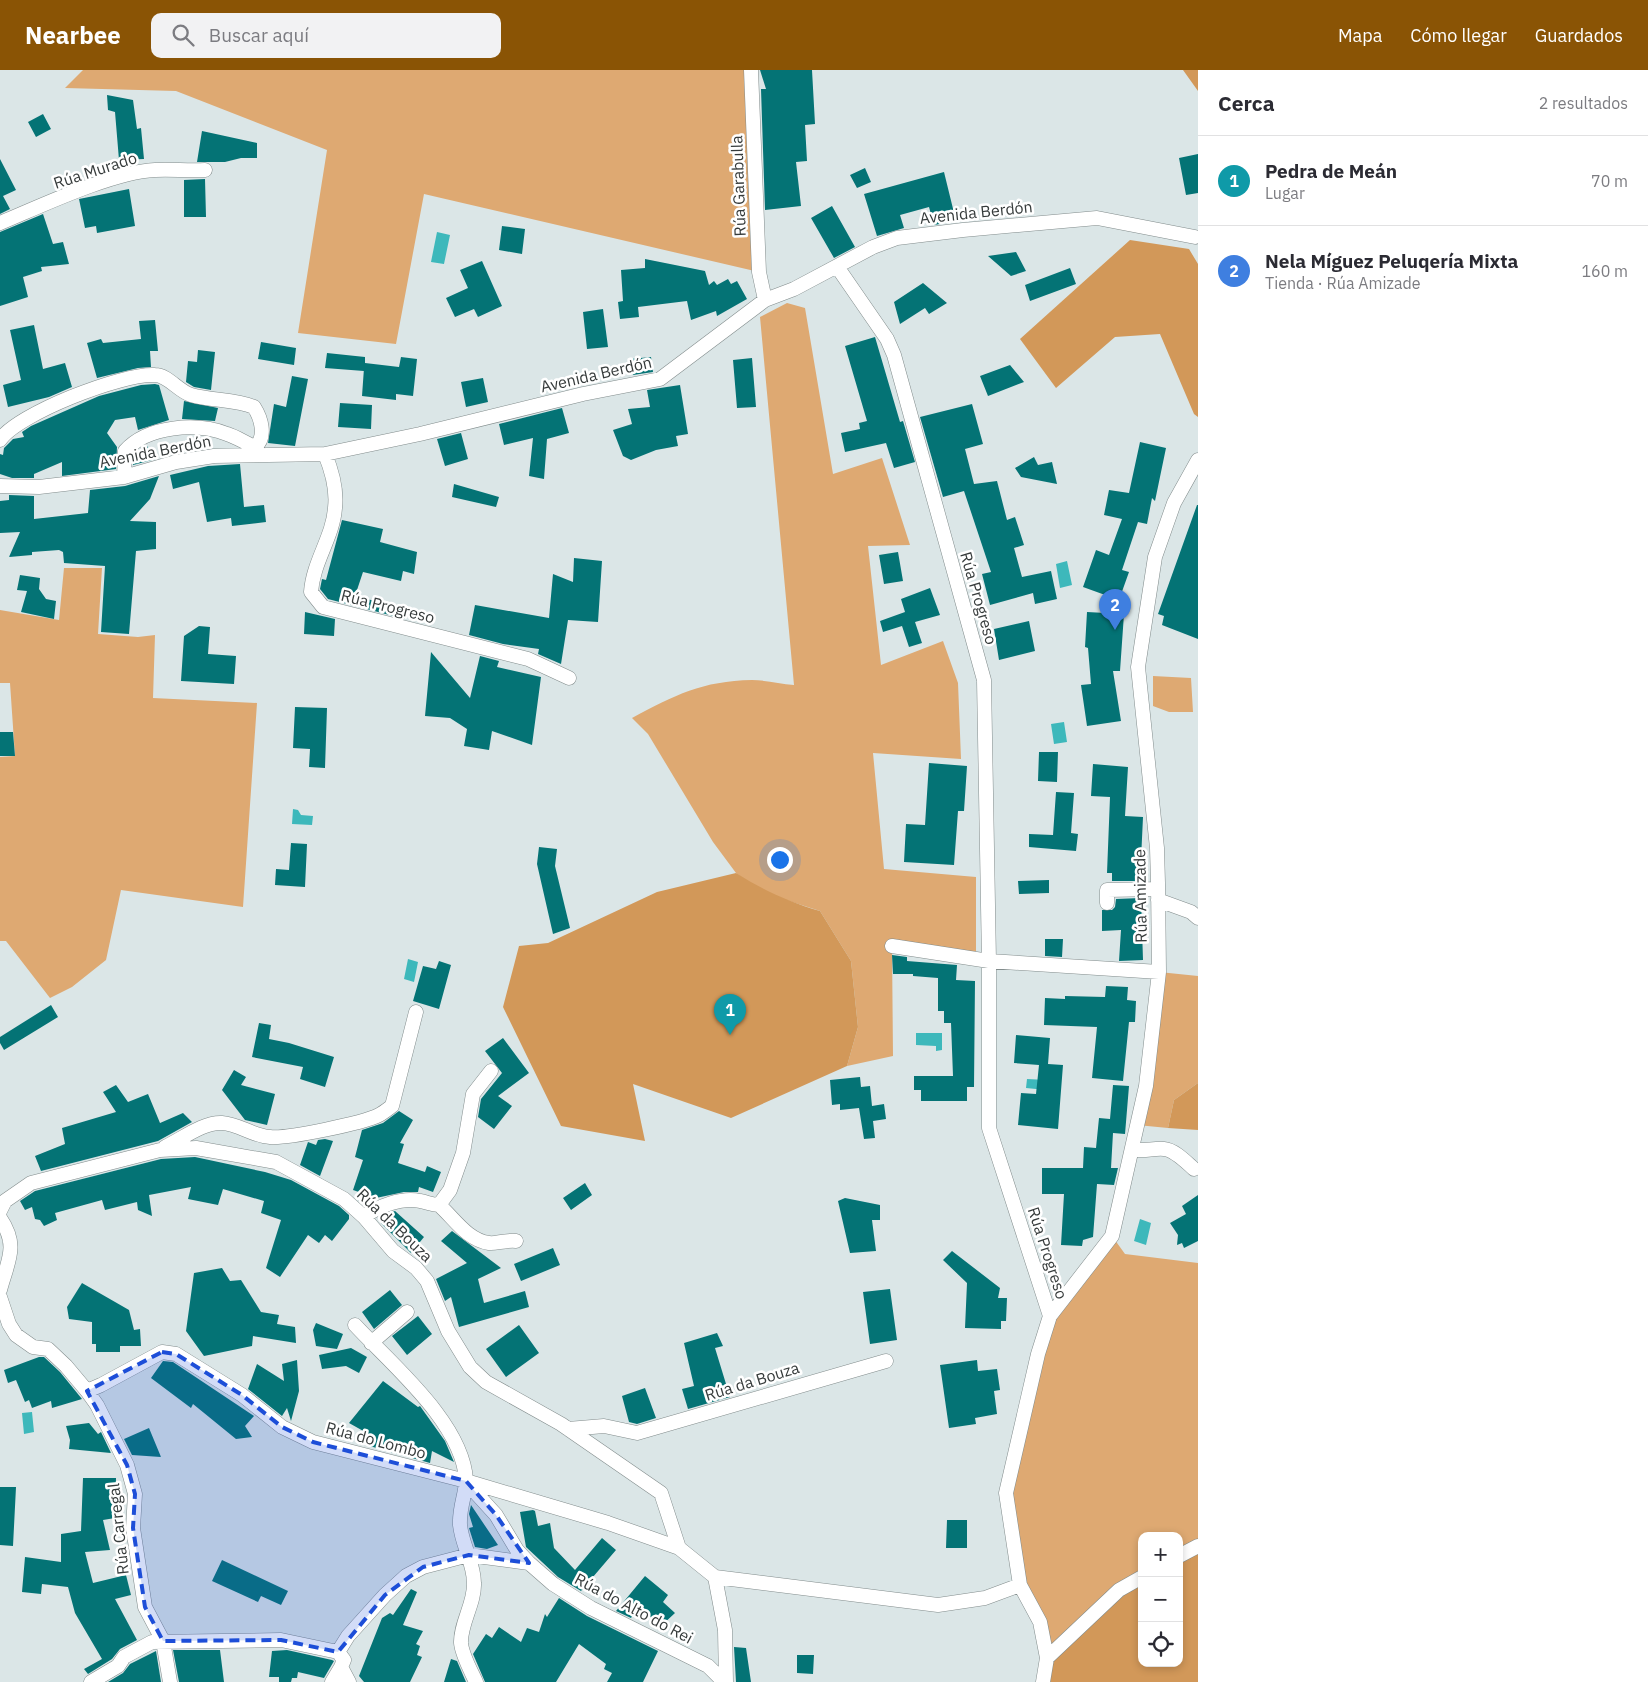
<!DOCTYPE html>
<html lang="es">
<head>
<meta charset="utf-8">
<style>
  :root { --surface:#fff; --page:#f2f2f3; --text:#2b2b33; --muted:#7c7c81; --line:#e1e1e2; --accent:#8a5405 }
  body { margin:0; font-family:"IBM Plex Sans",sans-serif; background:var(--page); color:var(--text) }
  .controls { position:absolute; right:15px; bottom:15px; display:grid; overflow:hidden; border-radius:10px; box-shadow:0 2px 8px #0003 }
  .controls button { width:45px; height:45px; display:grid; place-items:center; padding:0; border:0; border-bottom:1px solid var(--line); background:var(--surface); color:var(--text); font:25px sans-serif }
  .you { position:absolute; left:779px; top:789px; width:18px; height:18px; margin:-12px; border:4px solid #fff; border-radius:50%; background:#1a73e8; box-shadow:0 0 0 8px #1a73e833 }
  .badge { display:grid; place-items:center; width:32px; height:32px; border-radius:50%; background:var(--accent); color:#fff; font-size:16px; font-weight:700 }
  .pin { position:absolute; translate:-50% -41px; filter:drop-shadow(0 1px 2px #0008) }
  .pin::after { content:''; position:absolute; top:26px; width:18px; height:15px; background:inherit; clip-path:polygon(0 0,100% 0,50% 100%) }
  .list { margin:0; padding:0; list-style:none }
  h2 { display:flex; justify-content:space-between; align-items:center; height:65px; margin:0; padding:0 20px; font-size:21px }
  h2 small { font-size:16px; font-weight:400; color:var(--muted) }
  .list li { display:grid; grid-template-columns:32px 1fr auto; gap:15px; align-items:center; box-sizing:border-box; height:90px; padding:0 20px; border-top:1px solid var(--line) }
  .list b { display:block; font-size:19px; white-space:nowrap }
  .list p { margin:0; font-size:16px; white-space:nowrap; color:var(--muted) }
  .list em { font-size:16px; font-style:normal; color:var(--muted) }
  .icon { flex:none; width:28px; height:28px; fill:none; stroke:currentColor; stroke-width:2; stroke-linecap:round; stroke-linejoin:round }
  .map { position:relative; flex:none; width:1198px; height:1612px; overflow:hidden }
  header { display:flex; align-items:center; gap:30px; box-sizing:border-box; height:70px; padding:0 25px; background:var(--accent); color:#fff }
  header strong { font-size:24px }
  nav { display:flex; gap:28px; margin-inline-start:auto; font-size:18px }
  .search { width:350px; height:45px; background:var(--page); display:flex; align-items:center; gap:12px; box-sizing:border-box; padding:0 18px; border-radius:10px; color:var(--muted); font-size:19px }
  main { display:flex }
  aside { flex:1; background:var(--surface) }
  .map>svg:first-child { display:block }
  .green { fill:#dea972 }
  .forest { fill:#d29859 }
  .water { fill:#3db8bb }
  .building { fill:#047375 }
  .lines { fill:none; stroke-linecap:round; stroke-linejoin:round }
  .street-casing { stroke:#828c8c; stroke-width:15 }
  .street { stroke:#fff; stroke-width:14 }
  .marked { fill:#1d4ed8; fill-opacity:0.2; stroke:#1d4ed8; stroke-width:4; stroke-dasharray:10 6; stroke-linejoin:round }
  .labels { text-anchor:middle; stroke-width:5; stroke-linejoin:round; paint-order:stroke }
  .street-label { font-size:16px; fill:#363b3b; stroke:#fff }
</style>
</head>
<body>
<header>
<strong>Nearbee</strong>
<div class="search"><svg class="icon" aria-label="search" viewBox="0 0 24 24"><circle cx="10" cy="10" r="6"/><path d="M15 15l6 6"/></svg>Buscar aquí</div>
<nav><a>Mapa</a><a>Cómo llegar</a><a>Guardados</a></nav>
</header>
<main>
<div class="map">
<svg width="1198" height="1612" viewBox="0 0 1198 1612">
  <rect width="100%" height="100%" fill="#dbe6e7"/>
  <path class="green" d="M83,0H751L759,202L424,124L396,274L298,263L327,80L176,21L65,18Z
    M787,233L805,238L833,404L882,388L910,475L868,476L881,595L943,571L958,613L961,689L873,683L884,799L976,807V882L892,876L893,986L847,996L858,957L851,891L820,841L758,821L736,803L713,772L648,664L632,648C675,625 702,611 752,610C765,610 780,614 794,615L760,247Z
    M64,498H102L98,564L138,567L155,565L153,628L257,633L243,837L121,820L106,890L72,917L50,928L6,871H0V687L15,686L10,613H0V540L59,550Z
    M1153,606L1191,608L1193,642H1169L1153,636Z
    M1159,902L1198,906V1013L1174,1030L1168,1058L1137,1055Z
    M1112,1166L1125,1184L1198,1193V1479L1179,1488V1466H1142V1508L1047,1588L1020,1515L1006,1423L1050,1246Z"/>
  <path class="forest" d="M1183,0H1198V21Z
    M1130,170L1189,179L1198,194V347L1194,344L1160,264L1115,267L1056,318L1020,269Z
    M736,803C763,820 789,832 820,841L851,891L858,957L847,996L731,1048L633,1014L645,1071L561,1056L503,937L519,876L548,873L657,822Z
    M1198,1013V1060L1168,1058L1174,1030Z
    M1198,1479V1612H1045L1047,1588L1142,1508V1593H1179V1488Z"/>
  <path class="water" d="M437,162L450,165L444,194L431,192Z
    M1067,491L1072,515L1060,518L1056,494Z
    M1064,652L1067,672L1054,674L1051,654Z
    M293,739L298,740L301,745L313,746L312,755L292,754Z
    M408,889L418,892L414,912L404,909Z
    M916,963H942V980L936,981V976L916,975Z
    M1027,1009L1047,1010L1046,1020L1026,1018Z
    M1140,1149L1151,1153L1146,1175L1134,1171Z
    M32,1342L34,1362L24,1364L22,1343Z"/>
  <path class="building" d="M760,0H812L815,54L805,55L807,91L796,92L801,136L765,140L761,19H766Z
    M107,25L133,30L137,59L141,58L144,89L119,90L115,42L108,40Z
    M43,44L51,59L36,67L28,52Z
    M202,61L257,73V88H241L225,92H197Z
    M1198,84V123L1186,125L1179,88Z
    M0,89L16,120L3,126L10,139L0,144Z
    M865,98L871,112L857,118L850,105Z
    M944,102L956,151L934,155L929,137L900,145L904,158L877,166L864,124Z
    M205,109L206,147H184V110Z
    M129,119L135,156L97,163L96,156L85,158L79,129Z
    M832,136L855,177L834,188L811,148Z
    M43,144L53,174L63,172L69,194L41,197L42,201L23,207L28,227L0,236V162Z
    M502,156L525,159L522,184L499,180Z
    M1016,182L1026,201L1011,206L988,186Z
    M645,189L705,201L709,215L714,211L717,215L728,209L731,214L737,211L747,229L717,246L716,241L691,250L687,231L638,237L639,247L620,249L618,232L623,231L621,200L645,198Z
    M482,191L502,236L478,247L474,239L455,247L446,228L468,218L460,200Z
    M1070,198L1076,214L1030,231L1025,215Z
    M923,213L947,233L929,244L925,238L900,254L894,232Z
    M603,239L608,277L587,279L583,242Z
    M155,250L158,281H150L151,297L138,298L97,308L87,273L101,269L103,273L141,269L139,251Z
    M34,255L43,299L65,293L72,317L49,327L8,337L3,315L21,310L10,260Z
    M875,267L900,352L903,351L915,392L894,398L886,373L845,382L841,363L860,359L859,353L867,351L845,276Z
    M261,272L296,278L294,295L258,289Z
    M198,280L215,282L211,320L194,317L186,312L188,291L197,292Z
    M327,283L365,287V293L399,297L401,287L417,289L413,326L396,324V330L362,326L364,298V301L325,298Z
    M651,287L653,302L633,305L630,289Z
    M752,288L756,337L737,338L733,290Z
    M1010,295L1024,312L988,326L980,306Z
    M292,306L308,309L295,376L268,373L274,334L286,337Z
    M483,308L488,332L466,337L461,312Z
    M155,314L159,315L169,350L138,360L135,347L115,350L107,363L117,377L116,399L62,406V392L34,404V408H12L0,404V384L3,385L4,378L13,369L24,367L22,362L31,356L99,326L141,315Z
    M680,315L688,364L676,366L678,376L656,380L631,390L623,386L613,360L632,354L628,339L650,337L647,320Z
    M184,331L218,338L215,351L182,349Z
    M340,333L372,335L371,359L338,357Z
    M972,334L983,374L965,379L974,414L997,411L1007,450L1015,447L1024,475L1014,478L1022,507L1051,501L1057,529L1035,534L1033,523L990,535L982,504L991,502L964,421L943,427L920,347Z
    M562,338L569,363L547,369L544,409L529,406L533,368L504,375L499,354Z
    M461,363L468,389L445,396L437,369Z
    M1140,372L1166,378L1155,431L1152,428L1147,454L1138,452L1122,500L1129,502L1119,530L1083,517L1096,480L1109,485L1122,449L1104,445L1109,420L1129,423Z
    M147,376L156,389L133,395L134,385Z
    M1034,387L1038,395L1052,392L1057,414L1021,407L1015,398Z
    M240,394L244,437L264,435L266,452L232,456L231,448L207,452L199,412L173,419L170,405L208,396Z
    M159,406L150,429L130,451L156,452V479L136,481L129,564L101,562L105,496L64,493L63,482L59,480L32,482V485L9,487L20,462L0,463V431L9,430V425L34,426V449L88,443L90,420L125,416Z
    M454,414L499,427L496,437L452,427Z
    M1197,435H1198V569L1162,555L1164,546L1158,544Z
    M342,450L383,459L380,472L417,482L414,504L403,501L401,511L363,502L355,526L407,539L405,549L328,529L320,519L322,509L326,510Z
    M898,482L903,511L884,514L879,485Z
    M574,488L602,491L598,552L568,550L561,594L538,584L539,579L503,574L469,565L475,535L549,548L553,504L573,512Z
    M20,505L40,508L39,519L46,529L56,531L54,549L21,542L27,521L17,520Z
    M930,518L940,545L915,552L922,573L909,577L902,556L883,562L880,551L905,542L901,529Z
    M305,542L335,549L334,566L304,564Z
    M1087,542L1124,544L1120,601H1113L1121,651L1087,656L1081,615L1091,614L1088,578L1085,577Z
    M1029,551L1035,581L999,590L994,559Z
    M199,556L210,557L208,584L236,586L234,614L181,611L184,566Z
    M431,582L470,628L480,586L499,591L497,597L541,607L532,675L492,661L489,680L464,676L467,659L450,648L425,646Z
    M295,637L327,638L325,698L309,697L310,679L293,678Z
    M0,662H13L15,686H0Z
    M1039,682H1058L1057,712L1038,711Z
    M929,693L967,696L964,741H958L954,795L904,792L906,754L925,755Z
    M1093,694L1128,697L1125,746L1143,747L1140,811H1112V803H1107L1110,727L1091,726Z
    M1056,722L1074,723L1071,763L1078,764L1076,781L1029,777V764L1053,765Z
    M291,773L307,774L305,817L275,815L276,799L289,800Z
    M539,777L557,779L555,796L570,858L553,864L537,794Z
    M1049,810V823L1019,824L1018,811Z
    M1141,828L1143,890L1119,891L1121,860L1102,861V840H1112L1115,837L1116,829Z
    M1045,869H1063L1062,887L1045,886Z
    M892,885L907,887V891L957,895L956,910L975,911L974,1017H967V1031H921V1020H914V1006H953L951,953H944V941H938V908L913,906V904H893Z
    M439,891L451,895L439,939L413,931L423,896L436,899Z
    M1106,916L1128,917L1127,930L1136,931L1135,952H1129L1123,1011L1092,1008L1097,957L1044,955L1045,928L1065,929V926L1105,927Z
    M51,935L58,947L4,980L0,973V967Z
    M259,953L271,955L269,969L289,973L334,987L325,1017L300,1009L303,997L252,987Z
    M1016,965L1050,968L1048,994L1063,995L1058,1059L1018,1055L1021,1023L1036,1024L1039,995L1014,993Z
    M503,968L529,1003L498,1026L512,1036L494,1059L478,1047L481,1029L502,1003L485,981Z
    M234,1000L246,1007L241,1015L275,1024L267,1055L245,1050L222,1020Z
    M860,1007L861,1017L870,1016L872,1036L884,1034L886,1049L873,1051L875,1068L864,1069L859,1038L840,1040V1034L832,1035L830,1010Z
    M116,1015L128,1032L148,1024L160,1053L183,1043L192,1052L158,1071L41,1101L35,1086L65,1074L62,1058L116,1042L103,1022Z
    M1113,1015L1129,1016L1125,1064L1113,1063L1111,1098H1118L1114,1115L1097,1114L1093,1167L1083,1170L1082,1176L1061,1175L1064,1124H1042V1098H1083L1084,1077L1096,1078L1099,1048L1110,1049Z
    M399,1041L413,1050L400,1073L404,1074L398,1093L425,1102L427,1096L441,1102L433,1122L419,1117L418,1122H404L376,1128L353,1120L363,1090L355,1087L362,1060L383,1053Z
    M325,1069L333,1071L320,1106L300,1095L308,1072L316,1075L318,1070Z
    M195,1087L265,1102L291,1110L339,1136L349,1145V1149L332,1171L325,1165L319,1173L308,1165L280,1207L266,1198L281,1150L261,1143L264,1131L223,1119L218,1135L188,1129L191,1117L149,1125L152,1146L138,1140L137,1132L105,1140L102,1130L55,1143L57,1150L44,1156L40,1150L35,1149L32,1137L25,1140L20,1131L35,1121L161,1089Z
    M585,1113L592,1125L571,1140L563,1128Z
    M1198,1125V1171L1184,1178L1182,1173L1177,1175L1178,1165L1170,1153L1186,1144L1182,1136Z
    M845,1128L880,1135V1150H872L876,1181L850,1183L838,1131Z
    M395,1141L424,1167L411,1183L381,1153L389,1143Z
    M452,1161L501,1198L478,1209L484,1233L525,1221L529,1237L459,1257L451,1227L445,1231L436,1209L467,1193L441,1171Z
    M553,1178L560,1195L521,1211L514,1194Z
    M952,1181L1000,1218L998,1228H1007L1006,1251H1001V1259L965,1258L967,1213L943,1190Z
    M222,1198L230,1211L241,1210L261,1242L279,1245L277,1254L295,1257L296,1273L253,1266L252,1276L204,1286L186,1261L194,1203Z
    M82,1213L129,1240L134,1260L140,1259L141,1276H120V1282H96V1274H92V1252L69,1249L67,1237Z
    M890,1219L897,1270L870,1274L863,1222Z
    M390,1220L402,1235L374,1259L362,1242Z
    M418,1246L432,1264L407,1285L392,1266Z
    M316,1253L343,1264L337,1279L316,1276L313,1260Z
    M519,1255L539,1283L506,1307L486,1279Z
    M717,1263L723,1276L715,1278L730,1327L688,1339L682,1319L694,1316L684,1273Z
    M351,1278L367,1287L359,1303L346,1296L322,1299L319,1285Z
    M39,1287H44L60,1302L82,1329L52,1338L51,1331L32,1338L29,1330L25,1332L16,1310L8,1313L4,1300Z
    M297,1290L299,1321L291,1351L287,1338L282,1346L248,1319L257,1294L284,1311L282,1294Z
    M977,1290L978,1301L997,1299L1000,1320L994,1321L997,1344L975,1348L976,1354L949,1358L940,1295Z
    M163,1291L173,1292L254,1346L245,1356L252,1367L236,1369L193,1334L191,1338L151,1308Z
    M383,1311L418,1337L420,1336L445,1371L454,1392L432,1381L430,1393L366,1375L374,1367L349,1353Z
    M645,1318L656,1348L637,1354L629,1352L622,1326Z
    M89,1353L98,1364L101,1362L111,1383L69,1379L70,1370L66,1356Z
    M149,1358L161,1387L132,1385L124,1369Z
    M83,1408H116L115,1448L103,1450L110,1480L85,1482L93,1513L126,1505L131,1525L115,1529L137,1570L120,1579L112,1589L88,1604L84,1599L102,1589L75,1543L68,1517L42,1514L41,1524L22,1522L25,1487L61,1492V1464L81,1461Z
    M0,1417H16L13,1476L0,1475Z
    M471,1435L498,1475L487,1479L475,1477L469,1458L473,1457L469,1444Z
    M533,1440L535,1441L538,1456L550,1453L554,1478L575,1500L602,1468L616,1480L581,1521L558,1507L526,1477L520,1442Z
    M947,1450H967V1478H946Z
    M222,1490L288,1521L281,1535L261,1526L258,1532L212,1511Z
    M645,1506L668,1525L663,1532L675,1543L661,1556L638,1536L631,1548L616,1541Z
    M411,1519L417,1522L403,1555L423,1561L416,1574L420,1576L417,1585L422,1587L410,1612H364L359,1606L382,1548L390,1543L393,1545Z
    M559,1528L587,1546L658,1581L643,1612H607L612,1603L604,1599L606,1594L579,1574L556,1612H485L473,1584L486,1564L492,1568L499,1557L521,1572L527,1558L539,1562L545,1544L547,1547Z
    M734,1577L746,1578L751,1612H736Z
    M173,1580H220L224,1612H179Z
    M287,1580L332,1590L334,1591L324,1608L298,1602L297,1608H292L291,1612H279V1607H269L272,1581Z
    M156,1581L161,1612H108L123,1603L130,1594Z
    M797,1585H814L813,1604L797,1603Z
    M451,1589L457,1591L466,1612H444Z"/>
  <g class="lines">
    <defs>
      <path id="street" d="M751,0L759,202L765,230
        M0,153C41,136 112,102 155,100C171,99 188,101 205,100
        M838,198L887,269L894,285L984,610L989,891V1058L1050,1246L1038,1284L1006,1423L1020,1515L1040,1552L1047,1588L1043,1612
        M0,370C17,344 122,303 155,305C168,305 178,321 191,325C212,331 235,329 254,337C261,348 267,367 255,377C245,373 237,367 227,364C196,352 147,356 125,381L124,407
        M325,384C332,401 337,421 335,438C333,467 313,492 311,522L323,537L528,589L569,608
        M0,416L39,417L124,407L176,392L214,386L325,384L420,364L583,324L660,309L765,230L794,219L873,177L897,168L963,160L1097,148L1195,167
        M1158,830L1191,842L1198,848
        M1107,833V820L1158,819
        M892,876L989,891L1159,902
        M165,1077C182,1069 203,1052 222,1053C239,1054 253,1066 270,1067C287,1069 363,1053 379,1045C383,1043 388,1039 392,1036L416,942
        M1132,1079C1143,1082 1153,1078 1164,1079C1175,1080 1186,1092 1194,1099
        M439,1135C454,1148 467,1170 489,1173C496,1174 504,1170 516,1171
        M0,1141L5,1131L31,1113L160,1080L196,1078L276,1092L344,1129L364,1147L393,1181L416,1198L427,1211L448,1261L470,1297L486,1312L561,1354L661,1423L679,1478L715,1507L725,1560L726,1612
        M364,1147C378,1136 402,1127 420,1131C427,1132 431,1135 439,1135L450,1120L463,1083L473,1024L491,1001
        M0,1148C19,1176 8,1190 0,1220
        M0,1227L9,1254L16,1265L33,1277L48,1279L66,1296L87,1321L97,1335L127,1395L135,1424L133,1458L145,1537L163,1571L170,1612
        M1050,1246L1112,1166L1146,1016L1159,902L1158,813L1157,778L1138,597L1155,487L1174,433L1198,390
        M355,1255C391,1294 463,1353 466,1410C466,1424 459,1437 460,1455C462,1475 474,1493 474,1513C475,1533 460,1554 461,1573C462,1585 471,1601 476,1612
        M371,1273L407,1242
        M87,1321L101,1315L162,1282L176,1284L242,1325L282,1357L313,1372L466,1411L608,1453L679,1478
        M568,1359L604,1356L637,1363L886,1291
        M466,1412L496,1445L517,1480L529,1493
        M1179,1486L1198,1476
        M715,1507L938,1535L985,1528L1020,1515
        M338,1582L348,1566L385,1525L406,1506L423,1497L469,1485L529,1493L553,1514L591,1538L708,1596L724,1612
        M338,1582L344,1590L341,1597L349,1612
        M1047,1588L1119,1520L1142,1507
        M91,1612L118,1596L124,1587L152,1572L281,1570L338,1582
        M332,1612L341,1597"/>
    </defs>
    <use href="#street" class="street-casing"/>
    <use href="#street" class="street"/>
  </g>
  <path class="marked" d="M162,1282L176,1284L242,1325L282,1357L313,1372L466,1411L496,1445L529,1493L469,1485L423,1497L385,1525L338,1582L281,1570L163,1571L145,1537L133,1458L135,1424L127,1395L87,1321Z"/>
  <g class="labels">
    <g class="street-label">
      <text transform="translate(95 100) rotate(-18)" y="6">Rúa Murado</text>
      <text transform="translate(738 116) rotate(-92)" y="6">Rúa Garabulla</text>
      <text transform="translate(976 142) rotate(-6)" y="6">Avenida Berdón</text>
      <text transform="translate(596 304) rotate(-13)" y="6">Avenida Berdón</text>
      <text transform="translate(155 381) rotate(-11)" y="6">Avenida Berdón</text>
      <text transform="translate(979 528) rotate(74)" y="6">Rúa Progreso</text>
      <text transform="translate(388 536) rotate(14)" y="6">Rúa Progreso</text>
      <text transform="translate(1140 826) rotate(-91)" y="6">Rúa Amizade</text>
      <text transform="translate(395 1155) rotate(44)" y="6">Rúa da Bouza</text>
      <text transform="translate(1048 1183) rotate(72)" y="6">Rúa Progreso</text>
      <text transform="translate(752 1311) rotate(-17)" y="6">Rúa da Bouza</text>
      <text transform="translate(376 1370) rotate(15)" y="6">Rúa do Lombo</text>
      <text transform="translate(118 1459) rotate(-96)" y="6">Rúa Carregal</text>
      <text transform="translate(634 1538) rotate(28)" y="6">Rúa do Alto do Rei</text>
    </g>
  </g>
</svg>
<div class="controls">
<button>+</button>
<button>−</button>
<button><svg class="icon" aria-label="locate" viewBox="0 0 24 24"><circle cx="12" cy="12" r="6"/><path d="M12 2v4M12 18v4M2 12h4M18 12h4"/></svg></button>
</div>
<div class="you"></div>
<div class="pin badge" style="left:730px;top:965px;background:#0f9aa8">1</div>
<div class="pin badge" style="left:1115px;top:560px;background:#3f7fe0">2</div>
</div>
<aside>
<h2>Cerca<small>2 resultados</small></h2>
<ul class="list">
<li><span class="badge" style="background:#0f9aa8">1</span><div><b>Pedra de Meán</b><p>Lugar</p></div><em>70 m</em></li>
<li><span class="badge" style="background:#3f7fe0">2</span><div><b>Nela Míguez Peluqería Mixta</b><p>Tienda · Rúa Amizade</p></div><em>160 m</em></li>
</ul>
</aside>
</main>
</body>
</html>
